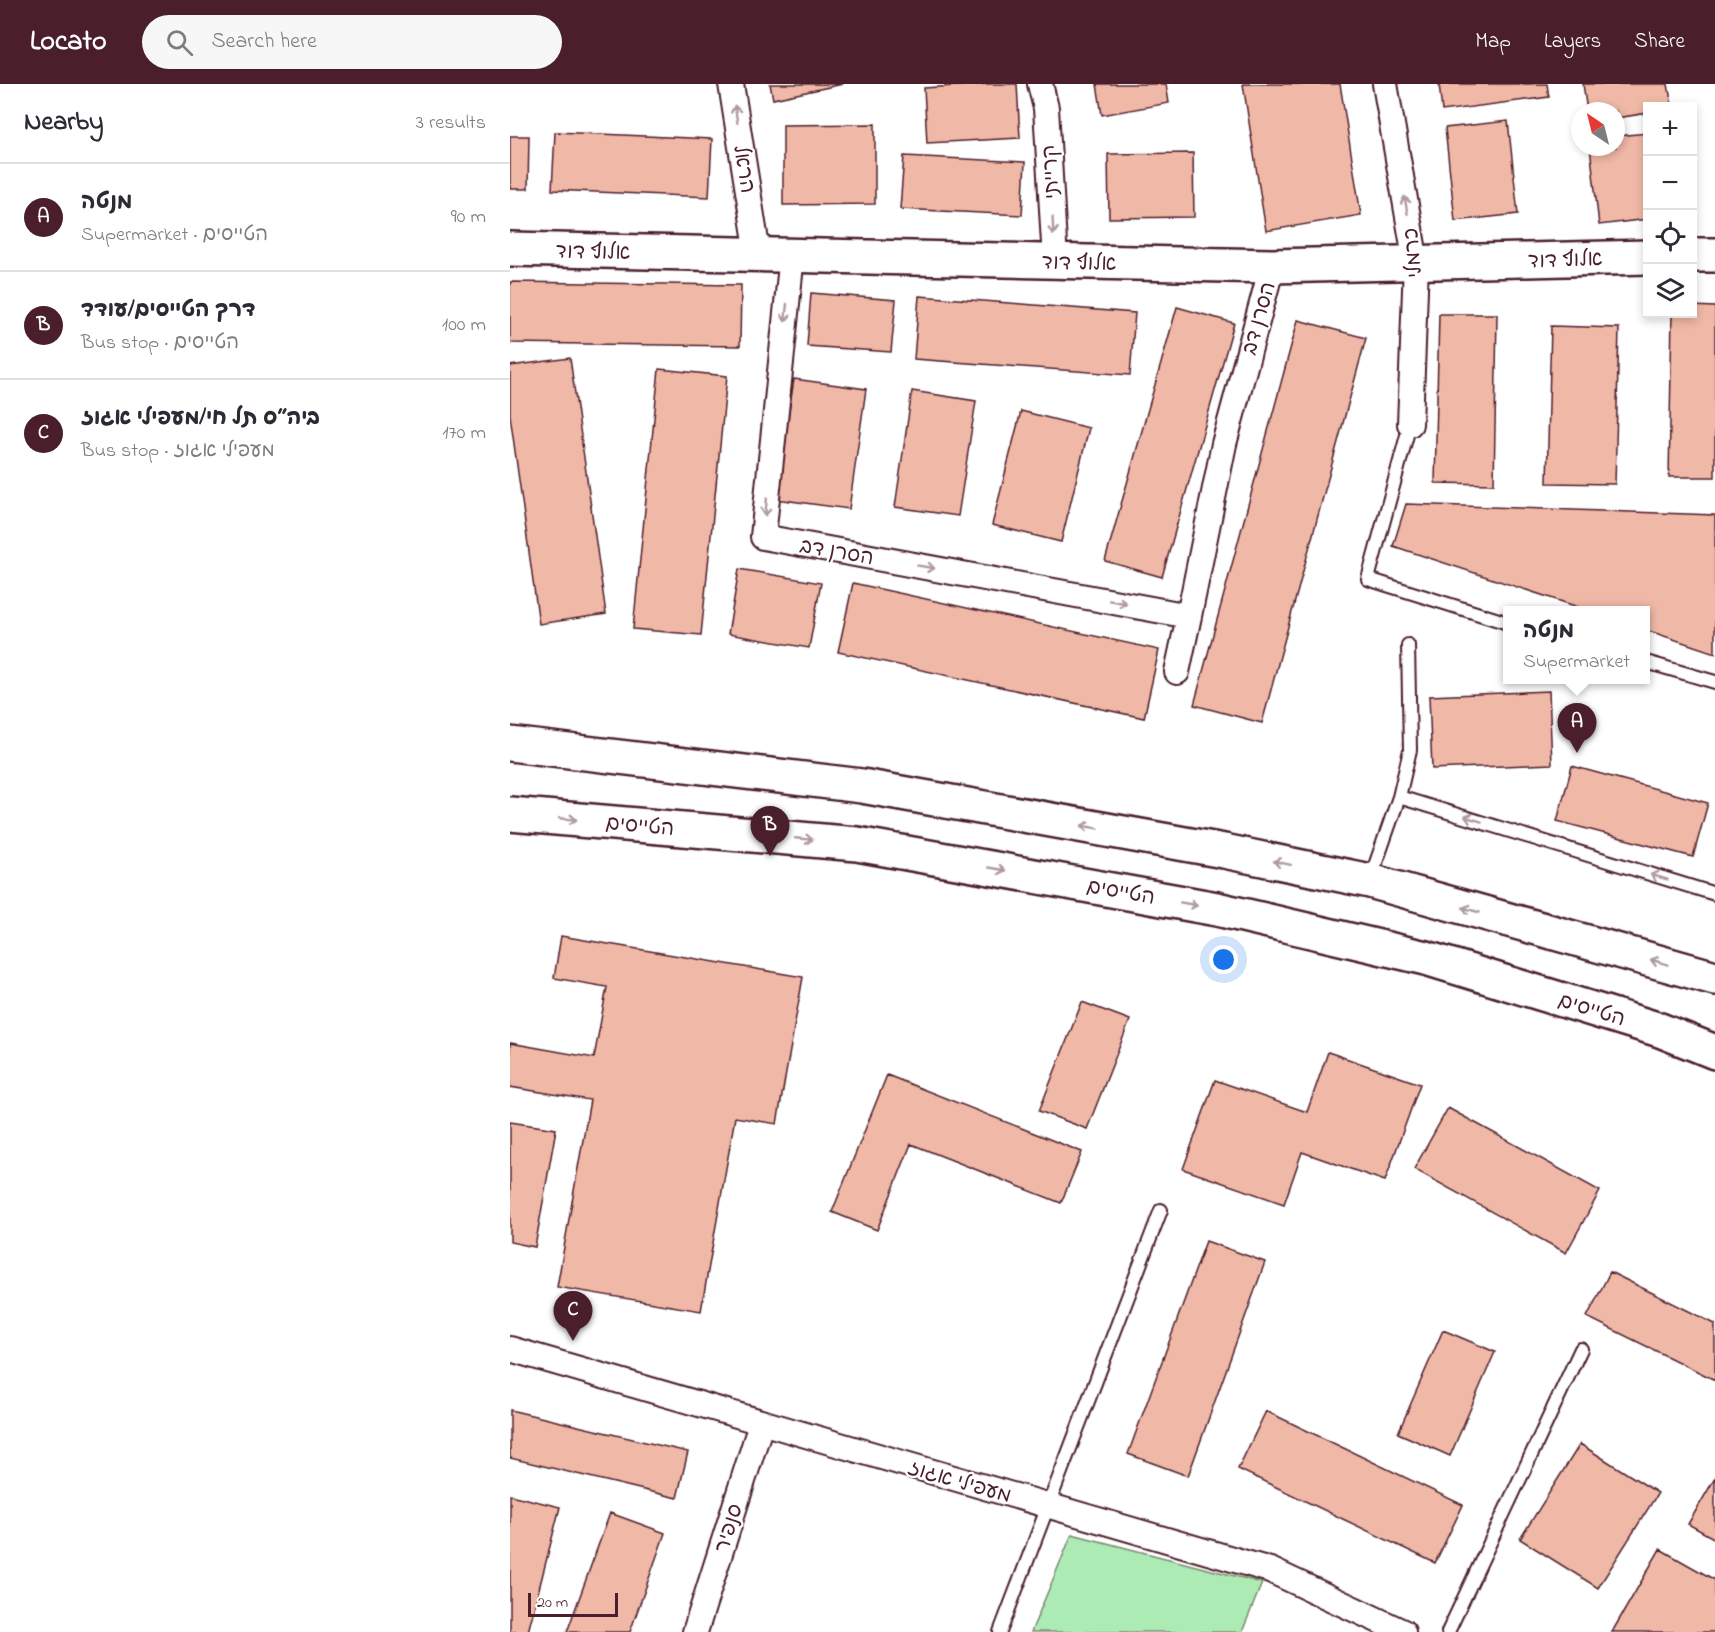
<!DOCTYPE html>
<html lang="en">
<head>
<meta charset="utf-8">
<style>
  :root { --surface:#fff; --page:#f7f7f7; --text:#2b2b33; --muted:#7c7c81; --line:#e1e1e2; --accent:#4a1f2b }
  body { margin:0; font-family:"Indie Flower","Playpen Sans Hebrew",sans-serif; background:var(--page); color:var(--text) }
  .controls { position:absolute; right:18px; top:18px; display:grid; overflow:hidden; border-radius:0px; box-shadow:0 3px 9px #0003 }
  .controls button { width:54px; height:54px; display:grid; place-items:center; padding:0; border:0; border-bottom:2px solid var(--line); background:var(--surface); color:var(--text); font:30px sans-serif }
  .compass { position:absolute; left:1061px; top:18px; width:54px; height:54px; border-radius:50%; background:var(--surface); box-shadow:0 3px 9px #0003; rotate:325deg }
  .scale { position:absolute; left:18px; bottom:15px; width:90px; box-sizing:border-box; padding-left:6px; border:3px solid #4a1f2b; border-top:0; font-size:16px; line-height:21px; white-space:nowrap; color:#4a1f2b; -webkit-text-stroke:4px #fff; paint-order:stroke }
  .you { position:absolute; left:714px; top:876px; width:21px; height:21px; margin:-15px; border:4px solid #fff; border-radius:50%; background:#1a73e8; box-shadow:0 0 0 9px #1a73e833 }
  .badge { display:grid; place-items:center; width:39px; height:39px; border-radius:50%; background:var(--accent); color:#fff; font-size:20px; font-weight:700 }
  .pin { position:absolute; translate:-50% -50px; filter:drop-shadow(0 2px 3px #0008) }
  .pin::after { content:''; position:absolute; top:32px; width:21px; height:18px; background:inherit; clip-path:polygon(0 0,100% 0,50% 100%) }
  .popup { position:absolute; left:993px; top:522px; width:147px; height:78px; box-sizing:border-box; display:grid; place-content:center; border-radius:0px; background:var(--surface); filter:drop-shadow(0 2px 4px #0005); font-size:20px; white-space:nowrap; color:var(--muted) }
  .popup b { font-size:22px; color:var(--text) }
  .popup::after { content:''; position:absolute; left:50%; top:100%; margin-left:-12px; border:12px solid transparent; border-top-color:var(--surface) }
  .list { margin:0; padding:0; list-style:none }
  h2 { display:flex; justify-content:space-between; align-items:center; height:78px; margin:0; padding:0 24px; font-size:26px }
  h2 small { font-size:20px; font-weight:400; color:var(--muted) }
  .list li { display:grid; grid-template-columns:39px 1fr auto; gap:18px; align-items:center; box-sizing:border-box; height:108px; padding:0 24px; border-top:2px solid var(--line) }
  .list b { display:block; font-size:22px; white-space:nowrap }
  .list p { margin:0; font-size:20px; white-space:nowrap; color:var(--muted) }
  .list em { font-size:20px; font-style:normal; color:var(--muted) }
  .icon { flex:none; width:33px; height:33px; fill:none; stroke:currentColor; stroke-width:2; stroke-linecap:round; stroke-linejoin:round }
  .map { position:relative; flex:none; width:1205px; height:1548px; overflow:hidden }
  header { display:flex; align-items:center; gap:36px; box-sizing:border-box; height:84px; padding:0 30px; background:var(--accent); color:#fff }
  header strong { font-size:28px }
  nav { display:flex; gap:33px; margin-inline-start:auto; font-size:21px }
  .search { width:420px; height:54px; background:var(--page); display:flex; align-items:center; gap:15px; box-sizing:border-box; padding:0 21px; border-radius:33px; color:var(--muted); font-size:22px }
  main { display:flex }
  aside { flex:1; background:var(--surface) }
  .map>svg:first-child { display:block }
  .green { fill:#acecb4; stroke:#7b8670; stroke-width:1.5 }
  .building { fill:#f0b8a6; stroke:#4a1f2b; stroke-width:1.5 }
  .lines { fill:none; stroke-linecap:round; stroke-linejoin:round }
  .lane-casing { stroke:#4a1f2b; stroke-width:16 }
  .street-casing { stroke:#4a1f2b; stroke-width:28 }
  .secondary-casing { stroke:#4a1f2b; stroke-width:38 }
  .lane { stroke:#fff; stroke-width:12 }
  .street { stroke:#fff; stroke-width:24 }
  .secondary { stroke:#fff; stroke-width:33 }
  .oneway { stroke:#ae9aa0 }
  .labels { text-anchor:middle; stroke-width:4.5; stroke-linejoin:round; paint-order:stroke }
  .street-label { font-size:21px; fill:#4a1f2b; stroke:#fff }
</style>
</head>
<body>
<header>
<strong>Locato</strong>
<div class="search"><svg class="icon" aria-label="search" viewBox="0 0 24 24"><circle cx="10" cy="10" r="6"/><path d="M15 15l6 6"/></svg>Search here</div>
<nav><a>Map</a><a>Layers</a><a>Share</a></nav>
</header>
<main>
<aside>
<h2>Nearby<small>3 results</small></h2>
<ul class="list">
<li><span class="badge">A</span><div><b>מנטה</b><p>Supermarket · הטייסים</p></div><em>90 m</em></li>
<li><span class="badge">B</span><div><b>דרך הטייסים/עודד</b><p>Bus stop · הטייסים</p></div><em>100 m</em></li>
<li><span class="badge">C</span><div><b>ביה״ס תל חי/מעפילי אגוז</b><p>Bus stop · מעפילי אגוז</p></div><em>170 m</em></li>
</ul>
</aside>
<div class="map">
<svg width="1205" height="1548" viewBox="0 0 1205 1548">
  <rect width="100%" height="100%" fill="#fff"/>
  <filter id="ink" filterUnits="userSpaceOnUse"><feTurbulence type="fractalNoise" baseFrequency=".0167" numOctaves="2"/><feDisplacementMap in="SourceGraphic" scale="12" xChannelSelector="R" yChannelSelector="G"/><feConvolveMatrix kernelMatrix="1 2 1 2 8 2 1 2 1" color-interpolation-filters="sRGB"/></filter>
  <g filter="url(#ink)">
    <path class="green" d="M562,1450L752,1499L732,1548H521Z"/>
    <path class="building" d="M260,0H333L263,15Z
      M475,0H507L510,54L417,59L414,4Z
      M587,0H656L659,19L592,31Z
      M733,0H830L851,131L756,147Z
      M929,0H1037L1039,13L932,27Z
      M1073,0H1158L1162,22H1138V29L1106,34V27H1077Z
      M998,37L1008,130L945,137L935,44Z
      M365,40V120L273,121V41Z
      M45,48L202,55L199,113L42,106Z
      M1138,49V135L1089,141L1080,63H1106V52Z
      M0,52H19L18,105H0Z
      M683,69L684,133L599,134L598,70Z
      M394,72L515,78L512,131L390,125Z
      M0,198L231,201L230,262L0,259Z
      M301,209L386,216L381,268L297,262Z
      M409,212L625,229L620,291L404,275Z
      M1182,222L1205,223V393H1159L1162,230H1182Z
      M667,223L724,239L652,493L595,477Z
      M929,230H987L984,400L925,399Z
      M788,236L856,254L752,639L684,621Z
      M1041,242L1109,244L1105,400L1037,399Z
      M60,274L96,530L29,540L0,331V282Z
      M149,285L217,292L191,551L123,545Z
      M284,295L356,305L339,425L266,415Z
      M402,307L466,317L448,432L385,423Z
      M511,327L579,344L551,458L482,441Z
      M896,420L1205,431V569L1136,546V526H1077L883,462Z
      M229,485L311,499L299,564L218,550Z
      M343,499L649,566L634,634L328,568Z
      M1039,607L1042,680L922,685L919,612Z
      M1062,682L1198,719L1183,773L1047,737Z
      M51,852L293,893L267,1040L225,1033L191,1227L47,1203L80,1016L0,1003V959L84,974L97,903L44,894Z
      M572,918L620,936L577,1045L529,1027Z
      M818,968L910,1000L875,1097L792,1068L774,1120L673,1085L705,996L797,1028Z
      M377,991L572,1068L551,1119L401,1060L367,1146L322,1128Z
      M938,1024L1090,1107L1056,1169L904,1085Z
      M0,1038L46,1045L25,1163L0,1158Z
      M696,1157L755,1178L678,1392L618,1370Z
      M1100,1188L1205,1240V1296L1077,1233Z
      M933,1246L985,1268L940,1372L888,1349Z
      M0,1326L178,1368L167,1414L0,1374Z
      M756,1327L953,1421L925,1479L728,1385Z
      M1070,1360L1148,1409L1088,1504L1010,1455Z
      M1205,1394V1455L1178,1440Z
      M0,1411L50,1423L18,1548H0Z
      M100,1429L155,1449L120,1548H57Z
      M1150,1465L1205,1496V1548H1102Z"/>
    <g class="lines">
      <defs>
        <path id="lane" d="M900,340L858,495L998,539
          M1136,578L1205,598
          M889,713L1205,810
          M860,796L889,713L900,666L898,561
          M490,1548L651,1126
          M938,1548L1071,1265"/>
        <path id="street" d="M221,0L248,170
          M530,0L536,24L545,177
          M875,0L906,179L900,340
          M282,171L253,453L679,532L714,360L762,182
          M667,588L679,532
          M0,1265L760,1486L893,1548
          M185,1548L251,1340"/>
        <path id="secondary" d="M0,165L762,182L1138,173
          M1182,171H1205
          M0,660L352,702L714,767L860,797L1205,894
          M0,730L347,760L707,825L916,874L1150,946L1205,968"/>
      </defs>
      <use href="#lane" class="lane-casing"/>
      <use href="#street" class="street-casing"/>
      <use href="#secondary" class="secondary-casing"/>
      <use href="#lane" class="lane"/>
      <use href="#street" class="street"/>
      <use href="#secondary" class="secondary"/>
    </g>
    <defs><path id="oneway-shaft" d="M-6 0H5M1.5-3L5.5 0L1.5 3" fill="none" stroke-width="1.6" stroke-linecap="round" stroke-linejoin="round" transform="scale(1.5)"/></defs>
    <g class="oneway">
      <use href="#oneway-shaft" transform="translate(226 30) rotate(-99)"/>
      <use href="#oneway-shaft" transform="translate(896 121) rotate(-100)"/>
      <use href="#oneway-shaft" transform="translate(543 142) rotate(87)"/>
      <use href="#oneway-shaft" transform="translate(276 229) rotate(96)"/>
      <use href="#oneway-shaft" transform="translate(256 423) rotate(96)"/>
      <use href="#oneway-shaft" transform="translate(416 483) rotate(10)"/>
      <use href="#oneway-shaft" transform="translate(608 518) rotate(10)"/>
      <use href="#oneway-shaft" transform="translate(58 735) rotate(5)"/>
      <use href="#oneway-shaft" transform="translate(963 735) rotate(-163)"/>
      <use href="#oneway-shaft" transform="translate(580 743) rotate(-170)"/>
      <use href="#oneway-shaft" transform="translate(294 755) rotate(5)"/>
      <use href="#oneway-shaft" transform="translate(772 779) rotate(-168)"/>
      <use href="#oneway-shaft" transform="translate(487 785) rotate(10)"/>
      <use href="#oneway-shaft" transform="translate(1149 793) rotate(-163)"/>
      <use href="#oneway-shaft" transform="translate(679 820) rotate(10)"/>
      <use href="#oneway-shaft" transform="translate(961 826) rotate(-164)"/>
      <use href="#oneway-shaft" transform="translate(1149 878) rotate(-164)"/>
    </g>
  </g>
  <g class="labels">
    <g class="street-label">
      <text transform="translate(235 85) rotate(81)" y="7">הראל</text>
      <text transform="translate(540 88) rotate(-93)" y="7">קרייתי</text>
      <text transform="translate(83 167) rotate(1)" y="7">אלוף דוד</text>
      <text transform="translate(902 169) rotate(-95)" y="7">כרמלי</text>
      <text transform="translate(1055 175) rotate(-2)" y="7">אלוף דוד</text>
      <text transform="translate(569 178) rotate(1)" y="7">אלוף דוד</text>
      <text transform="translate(748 234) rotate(-74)" y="7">הסרן דב</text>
      <text transform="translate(327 467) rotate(10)" y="7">הסרן דב</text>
      <text transform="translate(130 741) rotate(5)" y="7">הטייסים</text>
      <text transform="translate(611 807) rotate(10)" y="7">הטייסים</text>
      <text transform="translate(1082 925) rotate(17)" y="7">הטייסים</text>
      <text transform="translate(450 1397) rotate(16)" y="7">מעפילי אגוז</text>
      <text transform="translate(218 1444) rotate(-72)" y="7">סנפיר</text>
    </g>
  </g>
</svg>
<div class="controls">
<button>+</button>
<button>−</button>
<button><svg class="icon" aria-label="locate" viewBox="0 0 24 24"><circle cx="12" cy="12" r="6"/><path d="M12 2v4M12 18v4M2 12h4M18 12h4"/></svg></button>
<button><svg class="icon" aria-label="layers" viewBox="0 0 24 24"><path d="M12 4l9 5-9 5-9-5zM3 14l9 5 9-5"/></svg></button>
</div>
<svg class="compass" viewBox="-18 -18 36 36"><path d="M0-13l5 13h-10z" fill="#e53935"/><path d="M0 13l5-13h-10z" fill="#7c7c81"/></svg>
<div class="scale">20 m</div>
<div class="you"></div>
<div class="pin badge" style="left:1067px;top:669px">A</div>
<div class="popup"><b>מנטה</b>Supermarket</div>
<div class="pin badge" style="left:260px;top:772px">B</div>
<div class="pin badge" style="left:63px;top:1257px">C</div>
</div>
</main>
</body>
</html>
